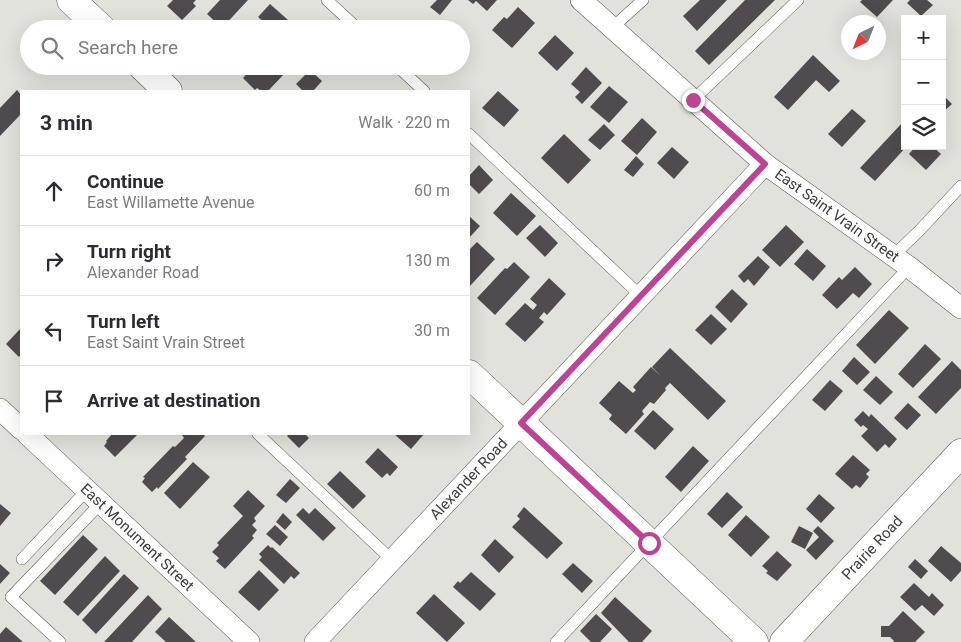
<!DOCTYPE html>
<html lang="en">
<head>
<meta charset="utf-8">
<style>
  :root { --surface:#fff; --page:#f7f7f7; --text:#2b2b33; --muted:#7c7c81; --line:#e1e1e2 }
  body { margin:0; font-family:Roboto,sans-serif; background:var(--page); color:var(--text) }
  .controls { position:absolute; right:15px; top:15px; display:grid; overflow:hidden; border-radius:0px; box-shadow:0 5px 20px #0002 }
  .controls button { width:45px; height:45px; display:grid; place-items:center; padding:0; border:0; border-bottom:1px solid var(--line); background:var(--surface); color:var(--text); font:25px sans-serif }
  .compass { position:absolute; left:841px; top:15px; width:45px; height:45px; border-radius:50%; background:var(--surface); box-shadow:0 5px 20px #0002; rotate:223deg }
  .stop { position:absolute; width:15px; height:15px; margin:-11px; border:4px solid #bd4396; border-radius:50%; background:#fff }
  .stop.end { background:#bd4396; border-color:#fff; box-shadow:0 1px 5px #0008 }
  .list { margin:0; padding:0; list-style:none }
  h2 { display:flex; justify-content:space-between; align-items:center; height:65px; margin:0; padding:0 20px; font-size:21px }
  h2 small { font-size:16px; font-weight:400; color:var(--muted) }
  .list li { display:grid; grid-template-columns:32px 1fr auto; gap:15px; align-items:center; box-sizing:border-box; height:70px; padding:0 20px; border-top:1px solid var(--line) }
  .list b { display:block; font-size:19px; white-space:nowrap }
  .list p { margin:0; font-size:16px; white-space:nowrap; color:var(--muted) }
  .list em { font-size:16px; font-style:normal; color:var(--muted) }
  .icon { flex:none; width:28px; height:28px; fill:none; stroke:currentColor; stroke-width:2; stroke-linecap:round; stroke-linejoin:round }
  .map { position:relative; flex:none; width:961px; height:642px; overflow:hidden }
  .search { position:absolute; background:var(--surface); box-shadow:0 5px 20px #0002; left:20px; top:20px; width:450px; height:55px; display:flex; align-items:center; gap:12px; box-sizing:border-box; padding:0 18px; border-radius:28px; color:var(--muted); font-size:19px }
  .panel { position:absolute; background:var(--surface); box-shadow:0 5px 20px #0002; left:20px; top:90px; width:450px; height:345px; border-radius:0px }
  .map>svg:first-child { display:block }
  .building { fill:#504b4e }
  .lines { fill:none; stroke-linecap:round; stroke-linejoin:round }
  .lane-casing { stroke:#5a5b55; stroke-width:12 }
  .street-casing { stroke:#5a5b55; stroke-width:22 }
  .secondary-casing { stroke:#5a5b55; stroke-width:29 }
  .lane { stroke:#fff; stroke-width:11 }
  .street { stroke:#fff; stroke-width:21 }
  .secondary { stroke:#fff; stroke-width:28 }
  .route { stroke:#bd4396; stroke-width:6 }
  .labels { text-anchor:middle; stroke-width:5; stroke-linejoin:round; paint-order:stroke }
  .street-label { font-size:15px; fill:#3c3d3a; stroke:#fffffe }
</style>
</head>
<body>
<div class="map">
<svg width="961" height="642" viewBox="0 0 961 642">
  <rect width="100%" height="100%" fill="#e2e2dc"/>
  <path class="building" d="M173,0H196L193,3L196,6L182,20L167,6Z
    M220,0H248L222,28L207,14Z
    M437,0H452L440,15L430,7Z
    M468,0H497L487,11L476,1L473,4Z
    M700,0H727L697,31L683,16Z
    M745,0H775L709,65L695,51Z
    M862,0H893L877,17L860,2Z
    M910,0H927L933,5L921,16L907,3Z
    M270,4L288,20L280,29H272L258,17Z
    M518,7L535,23L512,48L492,30L504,17L507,19Z
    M555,35L574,53L557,71L538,53Z
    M813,55L840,81L829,92L816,80L788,110L774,97Z
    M254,66H280L286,72L268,91H261L257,88L255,90L243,78Z
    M586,67L602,83L582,104L575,97L580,92L571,84Z
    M310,70L322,81L313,91H303L296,84Z
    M609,86L628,102L609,123L590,107Z
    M17,90L21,95V114L0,136V108Z
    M498,91L519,110L504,127L482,108Z
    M942,94L952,104L942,113Z
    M852,109L866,121L842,147L828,134Z
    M642,118L657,132L637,155L621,141Z
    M903,122L905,124V146H907L875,181L860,168Z
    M604,124L615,135L600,150L588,140Z
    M564,134L591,160L568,184L541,158Z
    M916,146H932L941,154L926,170L909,154Z
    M672,147L689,162L674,179L657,163Z
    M636,156L644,164L633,177L624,170Z
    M479,165L493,180L479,194L469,184V176Z
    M511,193L536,216L517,236L493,213Z
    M469,216L480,226L469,238Z
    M540,225L558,243L545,257L526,238Z
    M786,225L804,242L780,267L762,250Z
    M477,242L495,259L469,287V250Z
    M807,249L826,266L813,281L794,264Z
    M758,256L770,267L754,286L748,279L744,283L738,276Z
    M514,262L530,277L495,315L477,298L505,268L507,269Z
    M855,267L872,284L859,298L853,293L837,309L822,295L839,277L842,280Z
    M549,278L566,294L547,315L544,312L539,318L544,322L525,342L505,324L525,303L533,310L537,305L530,299Z
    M732,289L748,304L731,323L715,307Z
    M889,310L909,328L875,364L856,345Z
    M711,314L727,329L711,345L695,330Z
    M21,328V355L19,357L6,344Z
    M925,344L941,359L913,388L898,374Z
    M670,348L726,401L708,420L670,383L665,388L666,390L654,404L650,402L642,411L644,414L626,434L609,419L612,415L599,403L619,381L633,393L636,390L633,387L651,367L661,376L652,367Z
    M854,357L870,372L857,385L842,371Z
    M952,361L961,370V388L936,414L918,397Z
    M876,376L893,392L880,405L863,390Z
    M830,380L843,391L825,411L812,400Z
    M908,403L921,415L907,430L894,418Z
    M653,410L674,429L655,450L634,431Z
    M863,411L869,417L871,414L897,439L889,448L885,444L877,452L861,436L868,429L863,425L861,427L854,420Z
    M112,434H138L115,457L104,446L107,442L106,441Z
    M183,434H203L205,436L185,457L187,459L158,489L157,487L152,492L142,482L145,478L143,477L173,446L175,447L184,438L182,435Z
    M289,434H305L309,438L299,448L287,436Z
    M394,434H424L411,449Z
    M693,446L709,461L681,492L665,477Z
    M378,448L398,467L390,476L387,473L382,478L365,462Z
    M853,455L870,470L866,474L869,477L860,488L856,485L852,489L835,474Z
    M193,462L210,477L180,509L164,493Z
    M340,471L366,496L353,509L327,484Z
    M290,479L300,488L286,503L276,495Z
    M248,490L265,506L254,518L256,521L252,525L257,530L252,536L254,538L225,569L216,561L219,558L212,552L219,545L217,543L243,516L233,506Z
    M727,492L743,507L722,528L707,514Z
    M819,494L835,508L821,523L806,509Z
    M0,504L11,513L0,526Z
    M524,507L563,543L547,559L512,527L520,519L517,516Z
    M303,508L309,514L315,508L336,528L323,541L296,515Z
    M283,513L292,522L285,530L276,522Z
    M746,515L770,537L751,557L728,535Z
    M275,525L288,537L280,546L266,534Z
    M799,526L813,533L805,549L791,542Z
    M818,526L834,541L816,560L806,550L819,537L813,531Z
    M83,535L98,549L55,595L40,581Z
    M495,539L514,557L499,573L481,555Z
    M268,545L271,548L272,547L300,573L294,579L291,576L284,584L259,560L262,557L259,554Z
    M941,546L961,563V571L951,582L928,561Z
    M777,551L792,565L777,581L766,573L768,571L762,566Z
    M105,556L120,571L78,616L63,602Z
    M915,559L928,571L921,579L908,567Z
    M573,563L593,581L582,593L562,574Z
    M0,564L10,573L0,584Z
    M259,570L279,590L259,611L238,592Z
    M471,572L496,594L480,611L453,587L458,581L460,583Z
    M124,574L139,588L96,634L82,620Z
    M914,583L929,597L932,593L944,605L934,616L922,605L915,611L900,597Z
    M434,594L465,623L447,642L416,613Z
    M148,595L162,609L132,642H104Z
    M615,597L652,631L642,642H629L601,613Z
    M903,611L925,632L915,642H893L894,641L890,637H881V626H889Z
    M596,614L612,629L600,642H591L580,631Z
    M169,617L196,642H166L155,632Z
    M6,627L23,642H0V634Z"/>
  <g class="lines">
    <defs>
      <path id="lane" d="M327,0L358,29
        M612,28L643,0
        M397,66L424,91
        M693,100L798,0
        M469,134L641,296
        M893,256L920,230L961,186
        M258,434L392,560
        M22,559L87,490
        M60,642L11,597L101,503
        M556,642L909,267"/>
      <g id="street">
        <path id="s1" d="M581,0L765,164L909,267L961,308"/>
        <path d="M0,409L21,429"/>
        <path id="s2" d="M27,434L249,642"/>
        <path id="s3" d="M315,642L765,164"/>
      </g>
      <g id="secondary">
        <path d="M71,0L102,29"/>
        <path d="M142,66L168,91"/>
        <path d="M469,374L754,642"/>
        <path id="s4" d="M784,642L961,453"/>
      </g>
    </defs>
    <use href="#lane" class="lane-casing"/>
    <use href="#street" class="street-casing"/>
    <use href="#secondary" class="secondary-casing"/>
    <use href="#lane" class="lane"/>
    <use href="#street" class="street"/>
    <use href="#secondary" class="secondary"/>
  </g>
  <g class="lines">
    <path class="route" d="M649,543L521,423L765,164L693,100"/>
  </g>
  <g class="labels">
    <g class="street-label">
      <text dy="5" stroke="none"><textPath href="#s1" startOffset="335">East Saint Vrain Street</textPath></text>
      <text dy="5" stroke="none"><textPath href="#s3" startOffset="224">Alexander Road</textPath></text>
      <text dy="5" stroke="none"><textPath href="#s2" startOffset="151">East Monument Street</textPath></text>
      <text dy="5" stroke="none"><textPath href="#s4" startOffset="129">Prairie Road</textPath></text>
    </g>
  </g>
</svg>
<div class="controls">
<button>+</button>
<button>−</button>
<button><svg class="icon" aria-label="layers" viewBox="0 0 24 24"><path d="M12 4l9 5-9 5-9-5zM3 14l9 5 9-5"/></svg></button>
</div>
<svg class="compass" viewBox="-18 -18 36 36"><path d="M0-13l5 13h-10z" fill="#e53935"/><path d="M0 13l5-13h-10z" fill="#7c7c81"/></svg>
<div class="stop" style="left:649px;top:543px"></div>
<div class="stop end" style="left:693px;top:100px"></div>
<div class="search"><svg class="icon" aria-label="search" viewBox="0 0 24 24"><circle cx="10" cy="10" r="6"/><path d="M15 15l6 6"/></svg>Search here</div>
<section class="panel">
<h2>3 min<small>Walk · 220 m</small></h2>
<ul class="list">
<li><svg class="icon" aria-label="ahead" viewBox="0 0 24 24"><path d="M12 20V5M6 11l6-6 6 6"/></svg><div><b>Continue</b><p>East Willamette Avenue</p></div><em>60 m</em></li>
<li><svg class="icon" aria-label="right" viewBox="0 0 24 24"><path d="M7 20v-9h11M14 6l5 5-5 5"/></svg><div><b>Turn right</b><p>Alexander Road</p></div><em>130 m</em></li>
<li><svg class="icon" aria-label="left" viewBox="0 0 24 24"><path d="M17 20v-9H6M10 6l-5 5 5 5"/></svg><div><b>Turn left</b><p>East Saint Vrain Street</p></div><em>30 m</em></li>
<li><svg class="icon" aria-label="arrive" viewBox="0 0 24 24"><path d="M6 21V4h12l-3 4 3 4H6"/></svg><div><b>Arrive at destination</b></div></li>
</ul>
</section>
</div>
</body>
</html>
